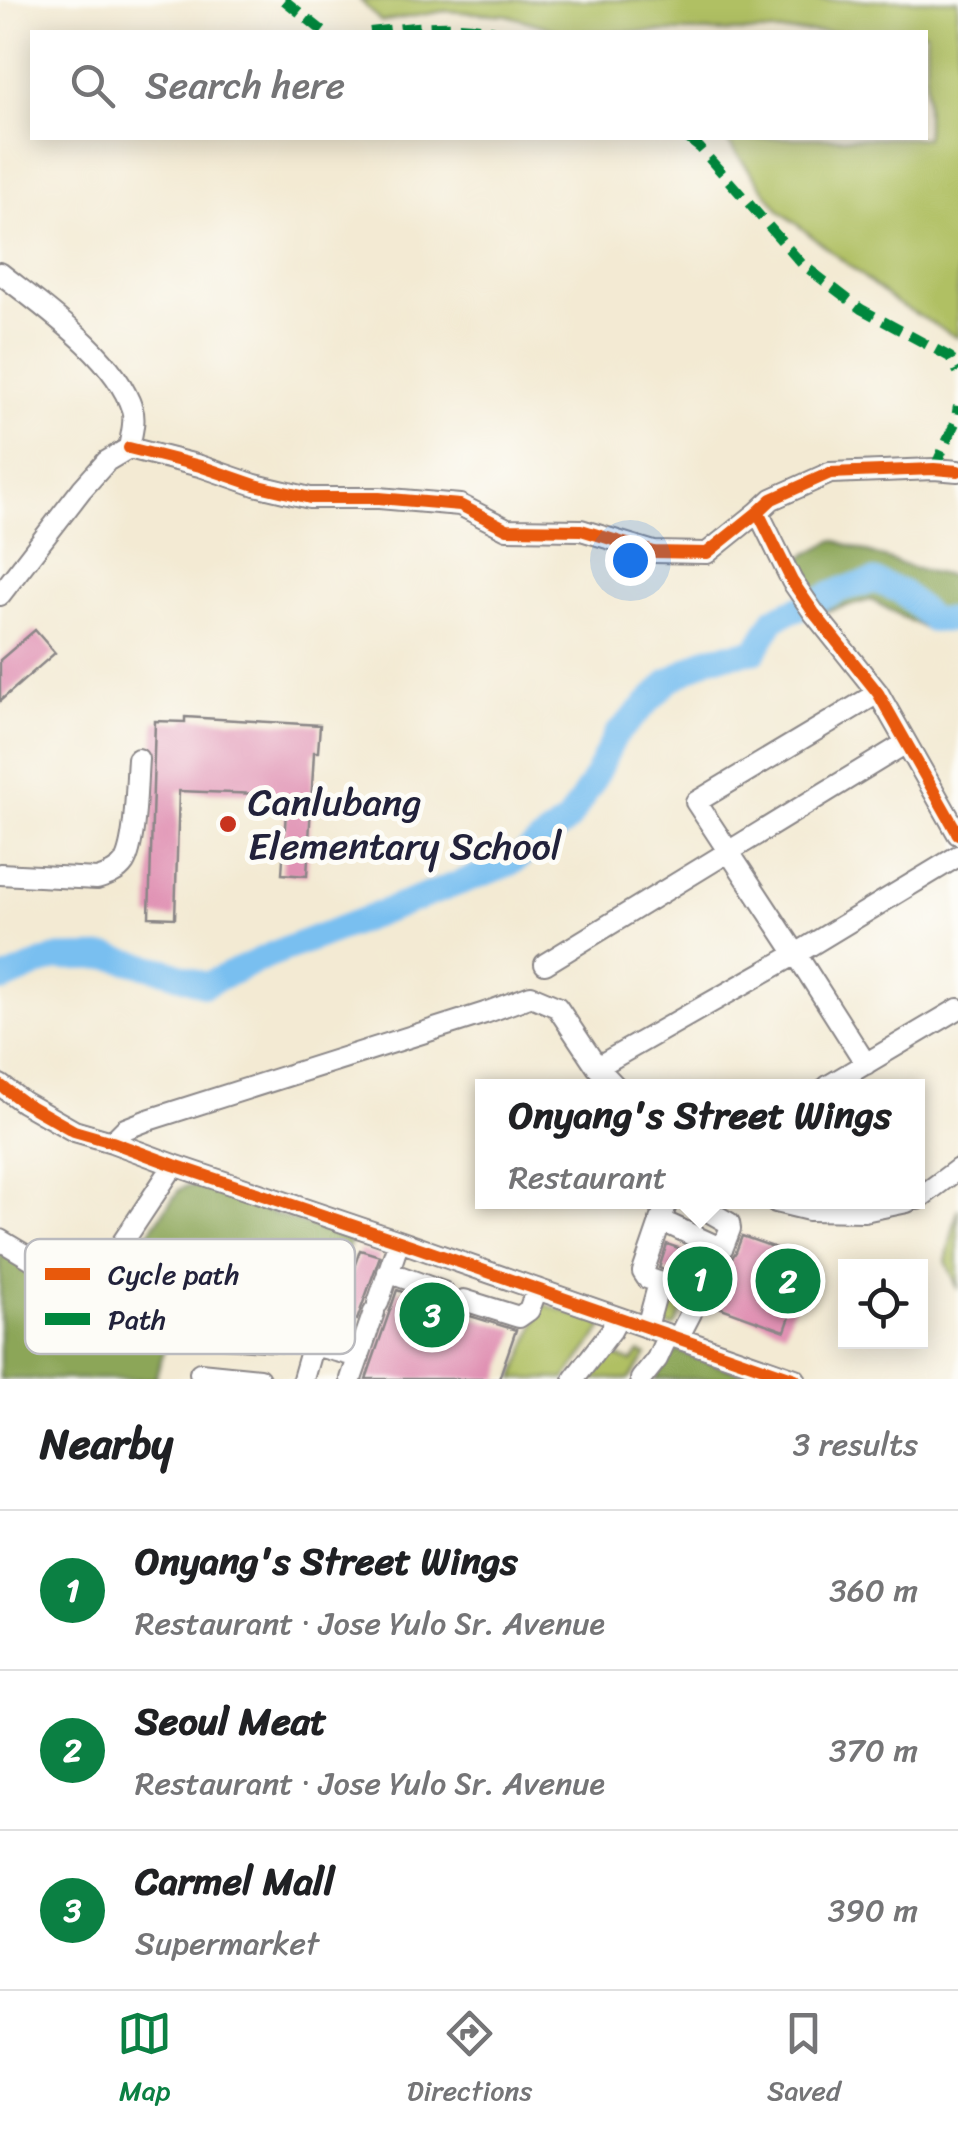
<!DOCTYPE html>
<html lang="en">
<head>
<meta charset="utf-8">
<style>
  :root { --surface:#fff; --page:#f6f6f6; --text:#202124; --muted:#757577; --line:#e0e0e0; --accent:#0b8043 }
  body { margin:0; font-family:Sriracha,sans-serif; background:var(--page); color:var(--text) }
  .controls { position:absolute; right:30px; bottom:30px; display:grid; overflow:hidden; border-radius:0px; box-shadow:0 5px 25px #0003 }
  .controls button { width:90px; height:90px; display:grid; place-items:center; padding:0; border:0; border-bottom:2px solid var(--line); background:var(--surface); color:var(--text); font:50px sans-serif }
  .you { position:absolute; left:630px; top:560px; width:35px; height:35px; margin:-25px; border:8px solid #fff; border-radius:50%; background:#1a73e8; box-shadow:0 0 0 15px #1a73e833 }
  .badge { display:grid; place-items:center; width:65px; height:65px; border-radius:50%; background:var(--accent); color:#fff; font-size:32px; font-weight:700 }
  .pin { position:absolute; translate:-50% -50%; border:5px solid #fff; box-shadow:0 2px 10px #0006 }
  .popup { position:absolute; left:475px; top:1079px; width:450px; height:130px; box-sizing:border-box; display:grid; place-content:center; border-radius:0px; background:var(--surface); filter:drop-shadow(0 2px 8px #0005); font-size:32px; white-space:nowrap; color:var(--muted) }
  .popup b { font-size:38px; color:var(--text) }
  .popup::after { content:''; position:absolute; left:50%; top:100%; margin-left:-20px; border:20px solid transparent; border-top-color:var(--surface) }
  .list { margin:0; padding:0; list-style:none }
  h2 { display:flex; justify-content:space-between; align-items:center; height:130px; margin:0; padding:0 40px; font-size:42px }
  h2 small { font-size:32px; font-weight:400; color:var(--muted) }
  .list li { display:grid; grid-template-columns:65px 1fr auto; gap:30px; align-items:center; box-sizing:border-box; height:160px; padding:0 40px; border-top:2px solid var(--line) }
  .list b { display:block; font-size:38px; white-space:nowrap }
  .list p { margin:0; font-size:32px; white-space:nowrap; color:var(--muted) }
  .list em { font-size:32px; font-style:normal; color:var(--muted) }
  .icon { flex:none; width:55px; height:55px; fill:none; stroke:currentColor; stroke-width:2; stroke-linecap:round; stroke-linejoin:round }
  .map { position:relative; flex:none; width:958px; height:1379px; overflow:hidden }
  .search { position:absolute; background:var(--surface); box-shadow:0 5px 25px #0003; left:30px; right:30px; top:30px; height:110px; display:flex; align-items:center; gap:25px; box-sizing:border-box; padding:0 35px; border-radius:0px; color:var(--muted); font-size:38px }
  .sheet { height:610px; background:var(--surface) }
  nav { display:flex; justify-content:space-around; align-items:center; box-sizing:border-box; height:140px; border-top:2px solid var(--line); background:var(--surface); font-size:28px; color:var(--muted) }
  nav a { display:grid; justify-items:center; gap:5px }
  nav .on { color:var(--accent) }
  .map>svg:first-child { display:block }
  .green { fill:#b0c063; stroke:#69714f; stroke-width:2.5 }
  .forest { fill:#8ca659; stroke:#57644a; stroke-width:2.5 }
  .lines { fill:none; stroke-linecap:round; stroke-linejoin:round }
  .river { stroke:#79bff0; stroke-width:25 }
  .building { fill:#e091b3 }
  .minor-casing { stroke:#8a8687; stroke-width:24 }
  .minor { stroke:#fff; stroke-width:20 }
  .quiet { stroke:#00873e; stroke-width:10; stroke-dasharray:20 10; stroke-linecap:butt }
  .cycleway-casing { stroke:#fdfcf7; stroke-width:19 }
  .cycleway { stroke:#e8590c; stroke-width:12 }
  .poi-dot { fill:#c8321e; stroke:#fdfcf7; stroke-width:4 }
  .labels { text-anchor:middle; stroke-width:10; stroke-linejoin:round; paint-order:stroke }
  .poi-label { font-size:38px; fill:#22223b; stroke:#fdfcf7; text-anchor:start }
  .key { fill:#fdfcf7; stroke:#bbbbbf; stroke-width:2.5 }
  .key-label { font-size:28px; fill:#22223b }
</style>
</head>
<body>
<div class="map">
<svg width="958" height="1379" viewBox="0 0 958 1379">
  <rect width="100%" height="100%" fill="#fdfcf7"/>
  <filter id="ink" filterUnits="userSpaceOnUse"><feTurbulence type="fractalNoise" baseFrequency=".01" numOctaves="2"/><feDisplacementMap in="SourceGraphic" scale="20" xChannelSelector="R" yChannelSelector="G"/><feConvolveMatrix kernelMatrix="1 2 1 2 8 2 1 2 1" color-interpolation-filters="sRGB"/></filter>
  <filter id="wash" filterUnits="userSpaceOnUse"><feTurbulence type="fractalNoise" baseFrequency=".0048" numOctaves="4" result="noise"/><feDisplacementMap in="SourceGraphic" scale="40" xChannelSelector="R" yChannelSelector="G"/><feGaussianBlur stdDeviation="2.25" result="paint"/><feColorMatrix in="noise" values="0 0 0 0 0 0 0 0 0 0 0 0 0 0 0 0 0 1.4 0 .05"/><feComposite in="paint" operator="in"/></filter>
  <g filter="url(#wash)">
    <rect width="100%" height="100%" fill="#f3ead3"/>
    <path class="green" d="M360,0H958V338L895,302L780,211L725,138H926V32H563L507,15L445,11L381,22Z
      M958,1208V1290L946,1261Z
      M664,1294L686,1302L676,1325L672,1327L659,1323Z
      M543,1304L600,1323L603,1328L565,1379H514Z
      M604,1352L632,1362L639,1352L647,1355L629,1379H583Z"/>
    <path class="forest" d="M834,540L912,568L958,578V629L927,630L871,600L822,612L789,564Z
      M186,1186H194L351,1240L322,1327L168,1313L164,1350L155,1379H0V1252L94,1310L179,1190Z
      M675,1350L759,1379H655Z"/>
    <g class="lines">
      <path class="river" d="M0,979L4,980L54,958L110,957L167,971L205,985L270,955L512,863L568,821L592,783L615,736L669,681L708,658L755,651L775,618L843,589L875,581L902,592L932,620H958"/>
    </g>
    <g id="blocks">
      <path class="building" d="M35,630L55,653L0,701V660Z
        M185,717L320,725L318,752H314L307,876L282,874L287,795L179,791L175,918L149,917L155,721L185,722Z
        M742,1236L810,1260L785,1331L713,1305L715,1298L705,1294L703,1289L695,1281L659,1268L667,1244L727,1265L736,1252Z
        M360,1250L380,1256L357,1320L345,1316L341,1304Z
        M397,1290L438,1305L451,1303L460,1313L516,1330L499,1379H366Z"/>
    </g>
  </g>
  <g filter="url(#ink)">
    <use href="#blocks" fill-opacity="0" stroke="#8a8687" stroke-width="2.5"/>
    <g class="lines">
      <defs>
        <path id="minor" d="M0,273C43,307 115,356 132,409C136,420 131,436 129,448L107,461L82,489L0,595
          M129,448L200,466L255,485L310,498H379L460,505L507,529L581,530L654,552L707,553L758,512
          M958,471L934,469L830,473L772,499L758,512L792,581L814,613L878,693L958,834
          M0,874L97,879C107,876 118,872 124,863C136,843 136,784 138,759
          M545,964L906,743
          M866,1064L796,954L696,802L878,693
          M597,1067L796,954L958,856
          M0,1085L23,1102L74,1131L112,1142L174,1165L399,1241L795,1379
          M828,1086L958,1009
          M112,1142L125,1129L148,1120L485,1013L531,996L557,1007L597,1067L615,1086
          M918,1199L958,1169
          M667,1202L643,1272L647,1278L689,1293L692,1297L691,1313L678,1338
          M776,1202L809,1210L864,1211L907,1202
          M660,1220L718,1247H723L730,1229L729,1223L692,1202
          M0,1240L89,1293L174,1165
          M388,1272L443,1292
          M464,1300L519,1317L529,1310L537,1289
          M378,1303L399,1241
          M647,1327L659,1283
          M208,1336L306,1343L359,1357
          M200,1373L259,1379
          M303,1379L313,1344
          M351,1379L374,1312
          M574,1379L611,1331L618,1318
          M641,1379L657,1359L668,1335"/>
      </defs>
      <use href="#minor" class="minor-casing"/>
      <use href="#minor" class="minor"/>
      <path class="quiet" d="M284,0L324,32
        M370,32C410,27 460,21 499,32
        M687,138L700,148L802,264L861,309L950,357L958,372
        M934,469L955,423L958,406"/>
      <defs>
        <path id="cycleway" d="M129,448L200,466L255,485L310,498H379L460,505L507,529L581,530L654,552L707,553L758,512
          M958,471L934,469L830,473L772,499L758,512L792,581L814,613L878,693L958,834
          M0,1085L23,1102L74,1131L112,1142L174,1165L399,1241L795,1379"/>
      </defs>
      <use href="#cycleway" class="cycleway-casing"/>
      <use href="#cycleway" class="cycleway"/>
    </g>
  </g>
  <circle class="poi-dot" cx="228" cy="824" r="10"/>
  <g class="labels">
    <g class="poi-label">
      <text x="248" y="815">Canlubang<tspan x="248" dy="44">Elementary School</tspan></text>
    </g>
  </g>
  <rect x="25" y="1239" width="330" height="115" rx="15" class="key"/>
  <rect x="45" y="1268" width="45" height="12" fill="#e8590c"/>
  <rect x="45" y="1313" width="45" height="12" fill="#00873e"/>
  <g class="key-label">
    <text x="108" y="1284">Cycle path</text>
    <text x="108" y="1329">Path</text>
  </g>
</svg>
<div class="controls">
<button><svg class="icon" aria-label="locate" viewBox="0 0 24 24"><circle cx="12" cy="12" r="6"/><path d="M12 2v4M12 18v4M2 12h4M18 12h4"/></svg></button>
</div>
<div class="you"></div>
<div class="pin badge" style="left:700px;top:1279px">1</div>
<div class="popup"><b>Onyang's Street Wings</b>Restaurant</div>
<div class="pin badge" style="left:788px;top:1281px">2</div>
<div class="pin badge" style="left:432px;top:1315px">3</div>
<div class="search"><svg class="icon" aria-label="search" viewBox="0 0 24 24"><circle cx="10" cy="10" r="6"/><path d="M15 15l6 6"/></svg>Search here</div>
</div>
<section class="sheet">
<h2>Nearby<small>3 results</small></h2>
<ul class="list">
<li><span class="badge">1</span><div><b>Onyang's Street Wings</b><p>Restaurant · Jose Yulo Sr. Avenue</p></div><em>360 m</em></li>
<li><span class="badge">2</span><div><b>Seoul Meat</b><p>Restaurant · Jose Yulo Sr. Avenue</p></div><em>370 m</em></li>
<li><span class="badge">3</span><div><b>Carmel Mall</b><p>Supermarket</p></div><em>390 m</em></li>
</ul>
</section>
<nav>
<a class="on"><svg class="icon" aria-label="map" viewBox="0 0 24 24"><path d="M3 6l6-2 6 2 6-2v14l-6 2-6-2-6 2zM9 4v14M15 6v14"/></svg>Map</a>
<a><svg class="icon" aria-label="directions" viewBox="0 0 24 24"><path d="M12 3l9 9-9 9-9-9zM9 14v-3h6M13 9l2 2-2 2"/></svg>Directions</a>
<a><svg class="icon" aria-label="saved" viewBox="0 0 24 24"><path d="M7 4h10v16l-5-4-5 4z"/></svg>Saved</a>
</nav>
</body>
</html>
